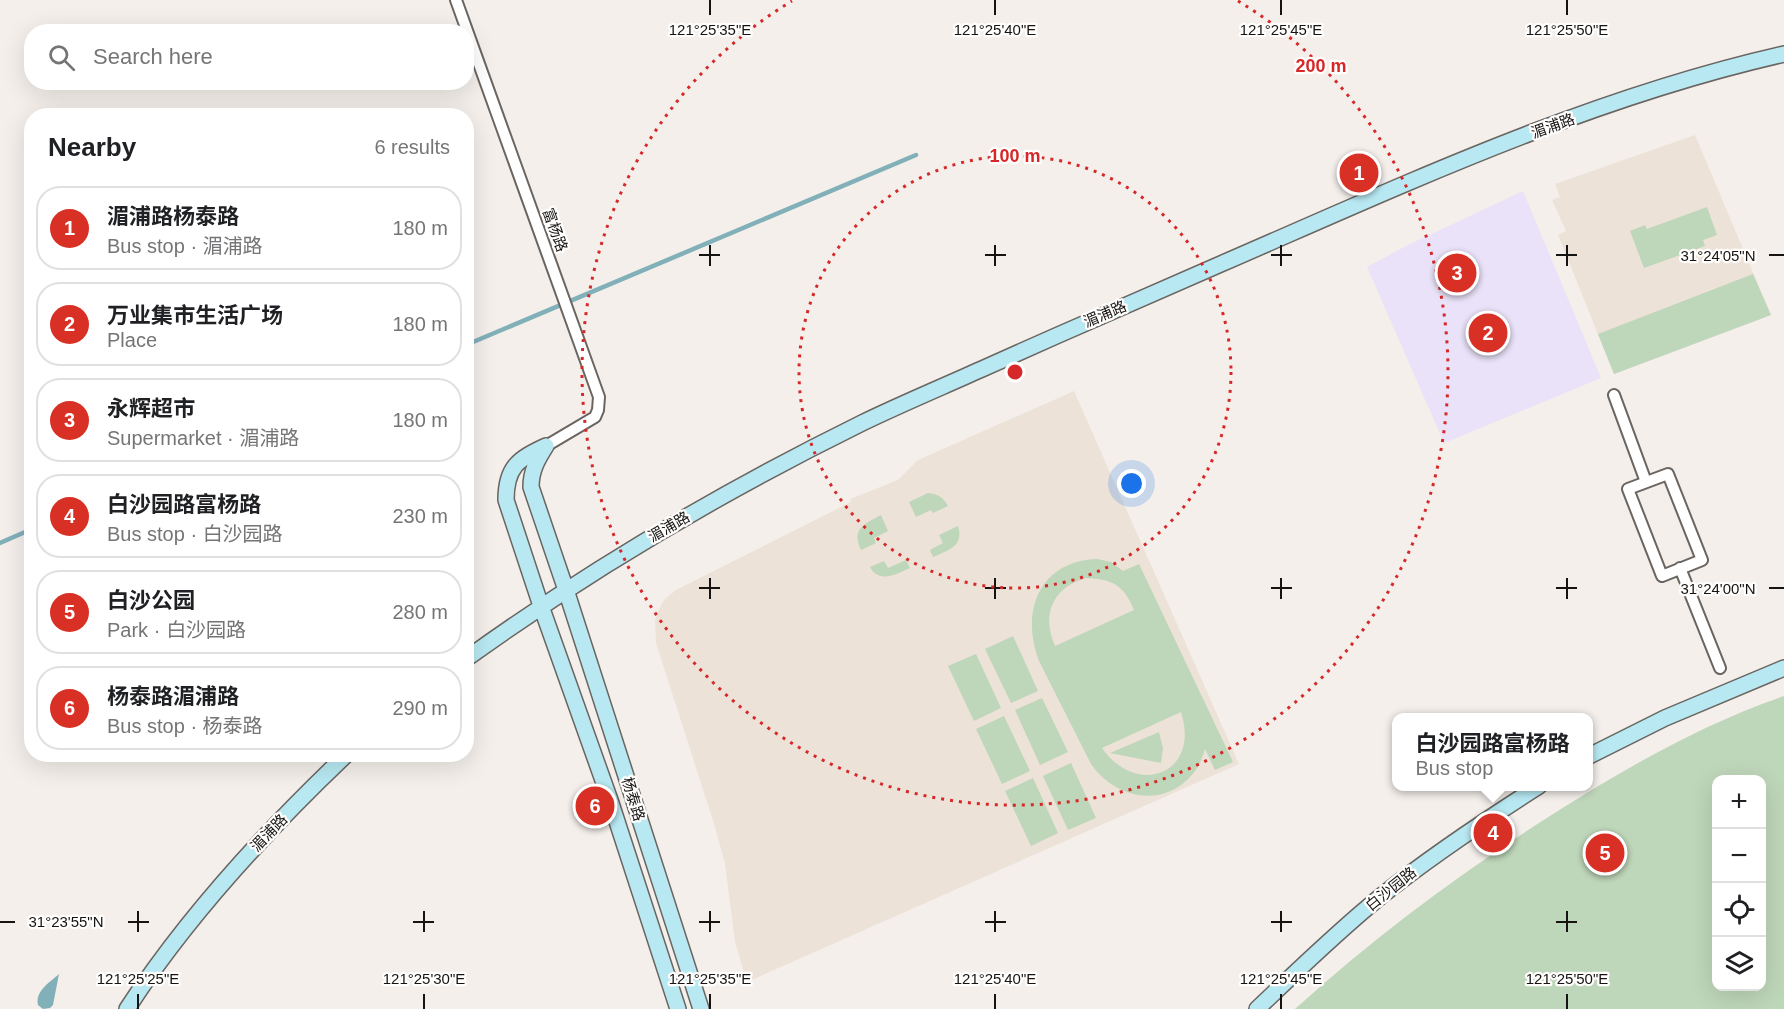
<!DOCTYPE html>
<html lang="en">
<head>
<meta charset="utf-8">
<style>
  :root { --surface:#fff; --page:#f2f2f2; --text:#202124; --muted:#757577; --line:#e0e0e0; --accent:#d93025 }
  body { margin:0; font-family:Arial,"Noto Sans SC",sans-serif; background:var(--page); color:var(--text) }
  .controls { position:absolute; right:18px; bottom:18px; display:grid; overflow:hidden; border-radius:12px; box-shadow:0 6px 24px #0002 }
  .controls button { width:54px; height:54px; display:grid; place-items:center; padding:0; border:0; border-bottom:2px solid var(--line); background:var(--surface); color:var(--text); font:30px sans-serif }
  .you { position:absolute; left:1132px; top:484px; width:21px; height:21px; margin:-15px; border:4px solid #fff; border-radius:50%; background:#1a73e8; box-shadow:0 0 0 9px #1a73e833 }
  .badge { display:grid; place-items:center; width:39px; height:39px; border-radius:50%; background:var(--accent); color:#fff; font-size:20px; font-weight:700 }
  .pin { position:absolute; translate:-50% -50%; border:3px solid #fff; box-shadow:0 2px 6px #0006 }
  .popup { position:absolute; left:1392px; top:713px; width:201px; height:78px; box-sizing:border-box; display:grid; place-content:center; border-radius:12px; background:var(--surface); filter:drop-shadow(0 2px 4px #0005); font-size:20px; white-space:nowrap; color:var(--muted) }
  .popup b { font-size:22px; color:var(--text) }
  .popup::after { content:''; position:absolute; left:50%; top:100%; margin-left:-12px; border:12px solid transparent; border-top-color:var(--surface) }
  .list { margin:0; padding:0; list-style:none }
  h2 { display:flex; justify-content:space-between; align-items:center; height:78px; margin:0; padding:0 24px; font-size:26px }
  h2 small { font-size:20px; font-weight:400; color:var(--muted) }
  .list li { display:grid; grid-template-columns:39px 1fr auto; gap:18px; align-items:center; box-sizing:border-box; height:84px; margin:0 12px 12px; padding:0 12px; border:2px solid var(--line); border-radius:24px }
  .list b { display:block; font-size:22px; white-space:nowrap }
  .list p { margin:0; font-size:20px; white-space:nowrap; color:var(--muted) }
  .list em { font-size:20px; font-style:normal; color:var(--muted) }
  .icon { flex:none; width:33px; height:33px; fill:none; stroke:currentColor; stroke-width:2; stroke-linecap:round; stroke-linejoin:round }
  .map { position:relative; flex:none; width:1784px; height:1009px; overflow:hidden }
  .search { position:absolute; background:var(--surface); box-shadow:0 6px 24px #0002; left:24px; top:24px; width:450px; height:66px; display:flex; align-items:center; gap:15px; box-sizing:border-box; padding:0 21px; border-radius:24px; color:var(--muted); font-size:22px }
  .panel { position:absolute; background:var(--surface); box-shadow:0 6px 24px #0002; left:24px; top:108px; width:450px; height:654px; border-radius:24px }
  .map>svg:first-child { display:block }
  .commercial { fill:#e9e2f8 }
  .built { fill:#ede2d8 }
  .green { fill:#bed6b9; fill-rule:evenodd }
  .water { fill:#81b0b9 }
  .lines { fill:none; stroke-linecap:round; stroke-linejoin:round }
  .stream { stroke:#81b0b9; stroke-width:4.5 }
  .street-casing { stroke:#6a6561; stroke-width:14 }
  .secondary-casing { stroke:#6a6561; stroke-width:18 }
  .street { stroke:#fff; stroke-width:10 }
  .secondary { stroke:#b8e9f3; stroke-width:15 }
  .ticks { fill:none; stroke:#161413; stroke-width:2 }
  .ring { fill:none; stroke:#d62828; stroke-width:3; stroke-dasharray:3 6 }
  .labels { text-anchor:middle; stroke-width:4.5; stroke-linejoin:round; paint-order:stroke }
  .street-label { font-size:15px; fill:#161413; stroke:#fffefd }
  .ticks-label { font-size:15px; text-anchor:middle; fill:#161413; stroke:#fffefd; stroke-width:4.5; stroke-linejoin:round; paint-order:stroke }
  .centre { fill:#d62828; stroke:#fffefd; stroke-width:3 }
  .ring-label { font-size:18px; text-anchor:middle; font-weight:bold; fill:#d62828; stroke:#fffefd; stroke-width:4.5; stroke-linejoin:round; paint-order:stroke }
</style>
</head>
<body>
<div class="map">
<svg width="1784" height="1009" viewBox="0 0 1784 1009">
  <rect width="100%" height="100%" fill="#f4efeb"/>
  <path class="commercial" d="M1523,191L1601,378L1444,443L1367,267L1406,246Z"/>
  <path class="built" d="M1695,135L1771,315L1614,374L1558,235L1566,231L1552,200L1560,197L1555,184Z
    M1074,391L1239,764L747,982L735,942L725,864L715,827L656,643L655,620L659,609L664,600L676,590L851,502L850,499L898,480L918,460Z"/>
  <path class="green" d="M1707,207L1717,235L1703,240L1705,246L1644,268L1630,231L1645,225L1647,229Z
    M1753,274L1771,315L1614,374L1598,334Z
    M928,493C938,494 943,497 948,506L933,513L931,510L916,517L909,502Z
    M881,515L888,531L874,538L876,543L861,550C851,529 864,524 881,515Z
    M958,526C964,546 949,550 933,557L930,550L943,543L939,535Z
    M1097,559L1111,562L1123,571L1139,564L1233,762L1215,770L1205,749C1202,759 1198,769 1190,777C1160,809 1114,797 1091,764L1039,661C1020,612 1039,561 1097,559ZM1086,578C1112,579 1124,585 1134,610L1055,646C1041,615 1053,587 1086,578ZM1181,712C1201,774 1137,798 1102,748Z
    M906,560L910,568C897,574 879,584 870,567L884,561L888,568Z
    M1013,636L1038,691L1011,703L985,649Z
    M976,654L1001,708L974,721L948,666Z
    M1784,696V1009H1295C1378,934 1467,868 1561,809C1631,765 1705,723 1784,696ZM1716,780H1762V986H1716Z
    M1042,698L1068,752L1040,765L1015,710Z
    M1004,716L1030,771L1002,784L976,729Z
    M1159,732L1163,748L1161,763L1110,753Z
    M1071,763L1096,818L1068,830L1043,776Z
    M1033,778L1058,833L1031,846L1005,791Z"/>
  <path class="water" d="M59,974L53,1005L50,1008L43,1009L38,1005C35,991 49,983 59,974Z"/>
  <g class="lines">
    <path class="stream" d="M466,345L916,155
      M0,543L32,529"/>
    <defs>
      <path id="street" d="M456,0L599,397L598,410L595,417L546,446
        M1614,395L1646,482
        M1668,474L1702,560L1662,576L1628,489Z
        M1680,568L1720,668"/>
      <path id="secondary" d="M546,446C518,459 506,467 506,500L541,606L610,800L678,1009
        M546,446C537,460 531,471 531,487L566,590L701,1009
        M466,659C591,569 724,491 862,423C901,404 942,387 982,369C1062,333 1142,298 1223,263C1405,184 1589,98 1784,54
        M1589,756L1665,718L1784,668
        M127,1009C188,915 266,831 347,754
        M1257,1009C1297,971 1337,932 1380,897C1430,857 1484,821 1539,786"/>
    </defs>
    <use href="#street" class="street-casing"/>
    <use href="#secondary" class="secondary-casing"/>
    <use href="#street" class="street"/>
    <use href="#secondary" class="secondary"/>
  </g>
  <path class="ticks" d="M710,0V15M995,0V15M1281,0V15M1567,0V15M710,245V266M995,245V266M1281,245V266M1567,245V266M699,255H720M985,255H1006M1271,255H1292M1556,255H1577M1769,255H1784M710,578V599M995,578V599M1281,578V599M1567,578V599M699,588H720M985,588H1006M1271,588H1292M1556,588H1577M1769,588H1784M138,911V932M424,911V932M710,911V932M995,911V932M1281,911V932M1567,911V932M0,922H15M128,922H149M413,922H434M699,922H720M985,922H1006M1271,922H1292M1556,922H1577M138,994V1009M424,994V1009M710,994V1009M995,994V1009M1281,994V1009M1567,994V1009"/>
  <g class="ring">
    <circle cx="1015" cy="372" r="216"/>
    <path d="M1238 1A433 433 0 1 1 792 1"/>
  </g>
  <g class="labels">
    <g class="street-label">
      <text transform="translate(1553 126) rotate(-20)" y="5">湄浦路</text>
      <text transform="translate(555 230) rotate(70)" y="5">富杨路</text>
      <text transform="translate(1105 314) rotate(-23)" y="5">湄浦路</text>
      <text transform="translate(669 527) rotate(-30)" y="5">湄浦路</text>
      <text transform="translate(633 799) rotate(73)" y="5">杨泰路</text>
      <text transform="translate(269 833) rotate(-46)" y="5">湄浦路</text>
      <text transform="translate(1391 889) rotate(-39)" y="5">白沙园路</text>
    </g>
  </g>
  <g class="ticks-label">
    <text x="710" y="35">121°25'35"E</text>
    <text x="995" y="35">121°25'40"E</text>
    <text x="1281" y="35">121°25'45"E</text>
    <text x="1567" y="35">121°25'50"E</text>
    <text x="1718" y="261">31°24'05"N</text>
    <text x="1718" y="594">31°24'00"N</text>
    <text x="66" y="927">31°23'55"N</text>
    <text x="138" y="984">121°25'25"E</text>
    <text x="424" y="984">121°25'30"E</text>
    <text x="710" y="984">121°25'35"E</text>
    <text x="995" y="984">121°25'40"E</text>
    <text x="1281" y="984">121°25'45"E</text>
    <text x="1567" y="984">121°25'50"E</text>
  </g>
  <circle cx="1015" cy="372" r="9" class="centre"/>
  <g class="ring-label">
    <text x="1321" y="72">200 m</text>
    <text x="1015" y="162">100 m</text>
  </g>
</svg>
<div class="controls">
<button>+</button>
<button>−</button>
<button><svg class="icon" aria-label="locate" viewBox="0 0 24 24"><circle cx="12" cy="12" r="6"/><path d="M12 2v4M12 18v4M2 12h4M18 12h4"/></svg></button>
<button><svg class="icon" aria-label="layers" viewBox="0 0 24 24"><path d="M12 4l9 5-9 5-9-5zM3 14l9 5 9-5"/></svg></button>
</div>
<div class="you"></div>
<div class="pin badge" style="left:1359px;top:173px">1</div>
<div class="pin badge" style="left:1488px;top:333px">2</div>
<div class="pin badge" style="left:1457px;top:273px">3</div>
<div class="pin badge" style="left:1493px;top:833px">4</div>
<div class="popup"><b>白沙园路富杨路</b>Bus stop</div>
<div class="pin badge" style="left:1605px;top:853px">5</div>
<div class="pin badge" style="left:595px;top:806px">6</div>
<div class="search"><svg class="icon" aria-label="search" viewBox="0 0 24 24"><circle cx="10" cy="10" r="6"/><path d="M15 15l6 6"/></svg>Search here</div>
<section class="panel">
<h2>Nearby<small>6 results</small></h2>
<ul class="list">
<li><span class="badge">1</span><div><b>湄浦路杨泰路</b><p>Bus stop · 湄浦路</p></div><em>180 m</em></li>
<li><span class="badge">2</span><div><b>万业集市生活广场</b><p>Place</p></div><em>180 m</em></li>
<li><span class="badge">3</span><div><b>永辉超市</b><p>Supermarket · 湄浦路</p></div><em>180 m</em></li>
<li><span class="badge">4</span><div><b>白沙园路富杨路</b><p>Bus stop · 白沙园路</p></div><em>230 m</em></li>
<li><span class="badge">5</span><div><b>白沙公园</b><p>Park · 白沙园路</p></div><em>280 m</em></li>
<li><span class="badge">6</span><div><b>杨泰路湄浦路</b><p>Bus stop · 杨泰路</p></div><em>290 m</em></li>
</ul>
</section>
</div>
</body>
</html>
